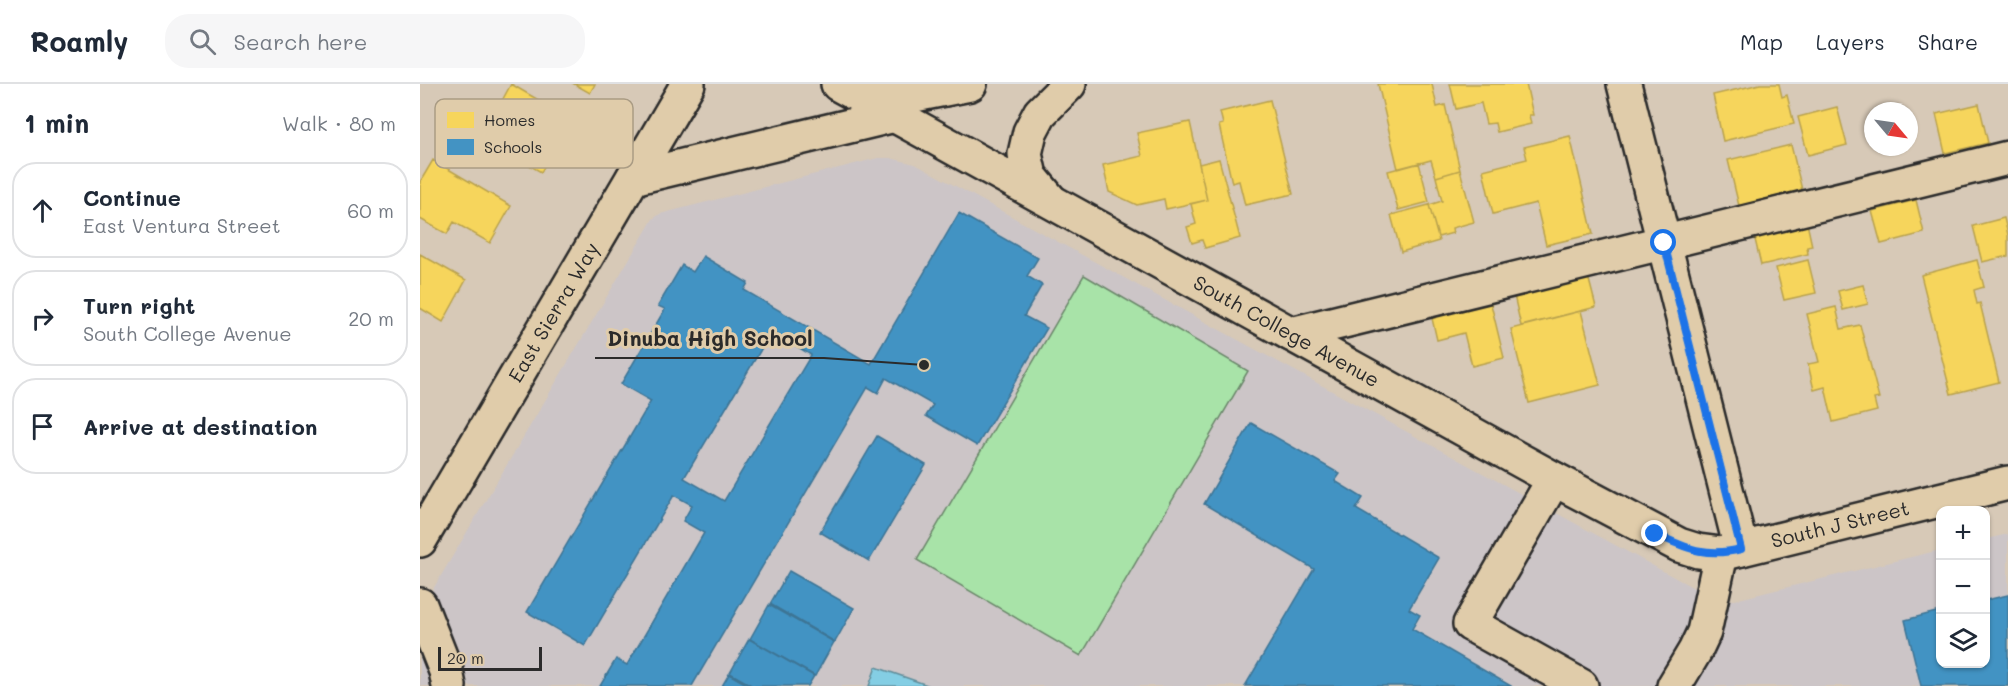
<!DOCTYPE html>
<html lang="en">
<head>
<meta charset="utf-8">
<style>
  :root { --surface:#fff; --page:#f6f6f7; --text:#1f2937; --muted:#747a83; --line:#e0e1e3 }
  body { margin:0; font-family:Mali,sans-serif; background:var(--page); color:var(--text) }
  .controls { position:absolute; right:18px; bottom:18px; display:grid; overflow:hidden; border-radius:12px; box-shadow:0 2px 4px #0004 }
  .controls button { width:54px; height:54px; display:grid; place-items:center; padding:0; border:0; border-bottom:2px solid var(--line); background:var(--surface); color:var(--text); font:30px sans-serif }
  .compass { position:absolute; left:1444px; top:18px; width:54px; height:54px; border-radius:50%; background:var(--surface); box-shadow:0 2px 4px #0004; rotate:119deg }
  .scale { position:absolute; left:18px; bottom:15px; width:104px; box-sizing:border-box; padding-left:6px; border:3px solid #2b2b2b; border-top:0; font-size:16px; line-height:21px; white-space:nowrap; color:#2b2b2b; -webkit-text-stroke:4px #e0ccaa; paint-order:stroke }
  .stop { position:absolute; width:18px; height:18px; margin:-14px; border:4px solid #1a73e8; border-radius:50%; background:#fff }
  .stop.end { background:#1a73e8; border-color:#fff; box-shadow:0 2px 6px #0008 }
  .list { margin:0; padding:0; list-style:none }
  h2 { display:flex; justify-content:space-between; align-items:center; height:78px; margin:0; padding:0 24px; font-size:26px }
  h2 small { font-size:20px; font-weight:400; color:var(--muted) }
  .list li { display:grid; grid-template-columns:39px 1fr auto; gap:18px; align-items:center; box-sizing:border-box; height:96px; margin:0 12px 12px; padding:0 12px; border:2px solid var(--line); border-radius:24px }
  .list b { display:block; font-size:22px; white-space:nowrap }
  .list p { margin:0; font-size:20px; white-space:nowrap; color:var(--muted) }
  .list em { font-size:20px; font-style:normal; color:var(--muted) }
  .icon { flex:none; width:33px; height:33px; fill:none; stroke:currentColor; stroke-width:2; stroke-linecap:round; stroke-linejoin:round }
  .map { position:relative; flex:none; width:1588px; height:602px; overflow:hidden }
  header { display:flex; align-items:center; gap:36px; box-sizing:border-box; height:84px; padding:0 30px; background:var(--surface); border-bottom:2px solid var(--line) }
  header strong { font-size:28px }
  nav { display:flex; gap:33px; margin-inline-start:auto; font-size:21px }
  .search { width:420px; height:54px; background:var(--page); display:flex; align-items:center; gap:15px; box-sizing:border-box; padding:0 21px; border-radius:24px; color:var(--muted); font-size:22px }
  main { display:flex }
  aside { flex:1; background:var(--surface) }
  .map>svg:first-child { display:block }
  .built { fill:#ccc5c7 }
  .green { fill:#a8e3a8; stroke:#6a876a; stroke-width:1.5 }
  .water { fill:#84cee4; stroke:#608d9a; stroke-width:1.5 }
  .homes { fill:#f6d55c; stroke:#b9a24d; stroke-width:1.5 }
  .schools { fill:#4393c3; stroke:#3c7495; stroke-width:1.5; fill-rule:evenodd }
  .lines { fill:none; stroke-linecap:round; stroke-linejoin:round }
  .minor-casing { stroke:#2b2b2b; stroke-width:38 }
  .minor { stroke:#e0ccaa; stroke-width:33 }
  .route { stroke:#1a73e8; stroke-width:8 }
  .labels { text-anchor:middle; stroke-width:6; stroke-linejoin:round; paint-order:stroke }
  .street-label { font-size:20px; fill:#2b2b2b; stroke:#e0ccaa }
  .key { fill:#e0ccaa; stroke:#aa9c84; stroke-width:1.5 }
  .key-label { font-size:16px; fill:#2b2b2b }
  .leader { fill:none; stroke:#2b2b2b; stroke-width:2 }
  .callout-dot { fill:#2b2b2b; stroke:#e0ccaa; stroke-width:2 }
  .callout-label { font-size:21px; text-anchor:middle; font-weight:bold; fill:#2b2b2b; stroke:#e0ccaa; stroke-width:6; stroke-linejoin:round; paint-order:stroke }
</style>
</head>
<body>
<header>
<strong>Roamly</strong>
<div class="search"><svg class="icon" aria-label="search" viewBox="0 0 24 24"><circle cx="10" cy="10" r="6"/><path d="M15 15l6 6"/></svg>Search here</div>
<nav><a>Map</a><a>Layers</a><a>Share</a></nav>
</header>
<main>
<aside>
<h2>1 min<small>Walk · 80 m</small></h2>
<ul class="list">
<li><svg class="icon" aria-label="ahead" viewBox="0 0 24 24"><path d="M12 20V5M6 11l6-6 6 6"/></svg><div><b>Continue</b><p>East Ventura Street</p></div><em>60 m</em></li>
<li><svg class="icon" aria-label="right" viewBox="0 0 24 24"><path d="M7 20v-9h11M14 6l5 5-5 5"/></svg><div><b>Turn right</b><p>South College Avenue</p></div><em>20 m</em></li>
<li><svg class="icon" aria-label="arrive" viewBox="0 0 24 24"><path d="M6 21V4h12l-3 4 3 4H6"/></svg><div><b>Arrive at destination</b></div></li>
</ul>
</aside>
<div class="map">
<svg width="1588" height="602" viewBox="0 0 1588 602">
  <rect width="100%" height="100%" fill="#d7c9b7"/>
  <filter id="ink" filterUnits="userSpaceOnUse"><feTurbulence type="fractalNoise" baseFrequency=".0167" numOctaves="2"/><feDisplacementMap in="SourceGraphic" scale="12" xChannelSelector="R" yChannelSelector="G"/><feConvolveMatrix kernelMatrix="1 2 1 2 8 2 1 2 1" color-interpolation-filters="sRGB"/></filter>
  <g filter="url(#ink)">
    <path class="built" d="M458,74H470L495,80L1285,510L1299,515L1315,516L1520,466V580H1566V455L1588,450V602H0V527L233,135L240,130Z"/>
    <path class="green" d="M664,191L828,287L661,572L497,476Z"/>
    <path class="water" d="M456,583L510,602H449Z"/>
    <path class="homes" d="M91,0L151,35L121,88L52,48L68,21L77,26Z
      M154,0H175L170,9Z
      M958,0H1012L1017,23L1025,21L1040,86L1016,93L1011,76L978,85Z
      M1030,0H1106L1113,31H1109L1111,40L1077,48L1075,39L1066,40L1061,19L1036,25Z
      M1340,0H1359L1362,13L1367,11L1374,40L1303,57L1293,11Z
      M850,16L873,110L825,121L819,97L812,99L799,41L803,40L800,28Z
      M1559,20L1568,59L1525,69L1516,30Z
      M1417,23L1427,61L1388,71L1378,33Z
      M770,38L787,116L746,125L744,115L717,121L689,108L683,81L722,72L717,49Z
      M1150,52L1173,150L1126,161L1116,119L1073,130L1063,86L1107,75L1104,63Z
      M1371,61L1382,106L1319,122L1308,76Z
      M799,75L820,154L785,164L782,156L772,159L767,143L776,140L771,120L787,116L779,80Z
      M13,76L91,122L70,159L34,138L27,150L0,135V98Z
      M999,79L1009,118L978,126L968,87Z
      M1040,86L1054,138L1032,144L1033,149L1018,153L1009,121L1022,117L1016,93Z
      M1496,116L1504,149L1461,160L1452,127Z
      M1009,121L1019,157L981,168L971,131Z
      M1584,134L1588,151V172L1562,178L1553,142Z
      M1387,139L1392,162L1387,163L1388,170L1341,181L1334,151Z
      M0,170L46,196L23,238L0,224Z
      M1388,176L1396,209L1364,216L1356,184Z
      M1557,176L1564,203L1554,206L1557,220L1560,219L1579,298L1531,310L1501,191Z
      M1167,188L1176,223L1101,242L1093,207Z
      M1443,201L1448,220L1423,226L1418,207Z
      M1070,216L1084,274L1052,282L1044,249L1017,256L1011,230Z
      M1416,223L1421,245L1440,241L1459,314L1454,315L1457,327L1413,338L1405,303L1394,306L1388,280L1399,278L1387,230Z
      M1161,227L1180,301L1109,319L1091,245Z"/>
    <path class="schools" d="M539,129L618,174L607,192L622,201L604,232L627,244L557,362L506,332L513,321L466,294L458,309L448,303L272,602H180L196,575L207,581L284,449L263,437L272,421L254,411L165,562L107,528L231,317L201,300L245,225L238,222L262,181L273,188L283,172L328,199L324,206L451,280ZM352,247L391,271L304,417L264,394Z
      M831,339L920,390L915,397L943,414L936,425L1019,474L989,525L1000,531L992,545L1091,602H825L894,485L784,420Z
      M457,352L506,381L449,477L400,448Z
      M369,487L434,524L415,558L350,520Z
      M1588,511V602H1501L1485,536L1520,527V580H1566V516Z
      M349,521L414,558L395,592L330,555Z
      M329,555L394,592L388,602H333L310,589Z
      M309,590L330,602H302Z"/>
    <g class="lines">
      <defs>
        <g id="minor">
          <path id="s1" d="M418,0L1134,395L1259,461L1278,467L1301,470L1588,399"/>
          <path d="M1204,0L1321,465"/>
          <path d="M454,19L550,0"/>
          <path d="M213,94L475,31"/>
          <path d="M630,116L610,92L605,70L610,48L620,29L649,0"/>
          <path d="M871,250L1588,74"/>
          <path d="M1134,395L1050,540L1161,602"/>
          <path id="s2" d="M0,456L268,0"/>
          <path d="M0,521L26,587L29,602"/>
          <path d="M1254,602L1275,567L1284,548L1301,470"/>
        </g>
      </defs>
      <use href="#minor" class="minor-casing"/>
      <use href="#minor" class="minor"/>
    </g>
  </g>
  <g class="lines" filter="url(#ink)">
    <path class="route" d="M1235,450C1267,464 1285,474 1321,465L1244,159"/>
  </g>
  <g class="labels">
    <g class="street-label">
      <text dy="7" stroke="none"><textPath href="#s2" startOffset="264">East Sierra Way</textPath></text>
      <text dy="7" stroke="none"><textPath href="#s1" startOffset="512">South College Avenue</textPath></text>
      <text dy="7" stroke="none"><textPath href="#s1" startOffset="1125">South J Street</textPath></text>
    </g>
  </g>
  <rect x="15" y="15" width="198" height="69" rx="9" class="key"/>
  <rect x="27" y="28" width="27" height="16" fill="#f6d55c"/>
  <rect x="27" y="55" width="27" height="16" fill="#4393c3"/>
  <g class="key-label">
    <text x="64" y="42">Homes</text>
    <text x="64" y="69">Schools</text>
  </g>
  <path class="leader" d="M504 281L404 274H175"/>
  <circle class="callout-dot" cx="504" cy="281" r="6"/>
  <g class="callout-label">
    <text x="290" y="262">Dinuba High School</text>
  </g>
</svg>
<div class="controls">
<button>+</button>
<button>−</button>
<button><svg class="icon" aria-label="layers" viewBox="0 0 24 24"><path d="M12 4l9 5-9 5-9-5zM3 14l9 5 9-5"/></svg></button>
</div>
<svg class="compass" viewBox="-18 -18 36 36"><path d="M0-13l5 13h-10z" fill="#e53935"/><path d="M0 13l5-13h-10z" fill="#747a83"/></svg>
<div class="scale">20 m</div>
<div class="stop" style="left:1244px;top:159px"></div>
<div class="stop end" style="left:1235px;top:450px"></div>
</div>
</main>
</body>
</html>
